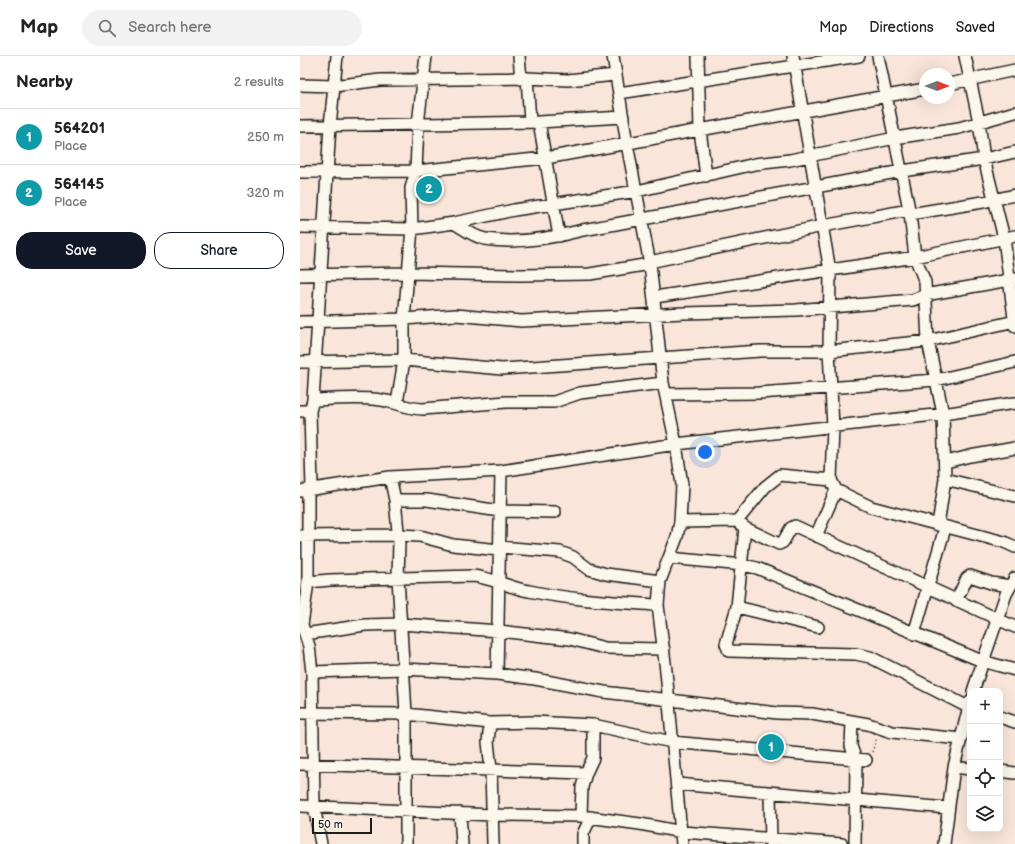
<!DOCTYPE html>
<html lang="en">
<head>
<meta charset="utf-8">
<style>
  :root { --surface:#fff; --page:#f2f2f2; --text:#222; --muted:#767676; --line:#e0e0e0; --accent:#111827 }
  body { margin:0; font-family:"Balsamiq Sans",sans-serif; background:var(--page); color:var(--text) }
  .controls { position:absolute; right:12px; bottom:12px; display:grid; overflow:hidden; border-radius:8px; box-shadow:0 4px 16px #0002 }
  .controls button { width:36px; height:36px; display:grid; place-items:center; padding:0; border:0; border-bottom:1px solid var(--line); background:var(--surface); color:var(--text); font:20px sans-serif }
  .compass { position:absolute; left:619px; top:12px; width:36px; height:36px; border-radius:50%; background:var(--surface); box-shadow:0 4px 16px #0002; rotate:90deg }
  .scale { position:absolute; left:12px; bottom:10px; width:60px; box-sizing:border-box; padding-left:4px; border:2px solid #1c1c1c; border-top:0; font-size:11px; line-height:14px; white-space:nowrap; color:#1c1c1c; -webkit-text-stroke:3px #fbf7ec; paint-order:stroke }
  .you { position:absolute; left:405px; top:396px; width:14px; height:14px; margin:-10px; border:3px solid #fff; border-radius:50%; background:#1a73e8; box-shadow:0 0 0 6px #1a73e833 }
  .badge { display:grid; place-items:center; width:26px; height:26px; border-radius:50%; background:var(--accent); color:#fff; font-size:13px; font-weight:700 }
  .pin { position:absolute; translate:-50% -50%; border:2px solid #fff; box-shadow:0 1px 4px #0006 }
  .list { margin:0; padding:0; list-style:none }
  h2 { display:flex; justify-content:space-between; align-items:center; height:52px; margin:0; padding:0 16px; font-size:17px }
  h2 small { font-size:13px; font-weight:400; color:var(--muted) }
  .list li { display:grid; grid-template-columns:26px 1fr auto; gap:12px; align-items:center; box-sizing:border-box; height:56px; padding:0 16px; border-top:1px solid var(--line) }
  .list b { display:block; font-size:15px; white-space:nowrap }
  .list p { margin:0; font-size:13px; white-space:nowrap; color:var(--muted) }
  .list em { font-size:13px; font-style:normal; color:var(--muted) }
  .actions { display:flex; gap:8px; padding:12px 16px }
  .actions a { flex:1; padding:9px 0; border:1px solid var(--accent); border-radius:16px; text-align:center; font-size:14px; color:var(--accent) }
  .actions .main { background:var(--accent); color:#fff }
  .icon { flex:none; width:22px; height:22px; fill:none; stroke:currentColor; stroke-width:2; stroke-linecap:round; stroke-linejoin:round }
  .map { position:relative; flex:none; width:715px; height:788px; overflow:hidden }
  header { display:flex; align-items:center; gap:24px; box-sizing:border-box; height:56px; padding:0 20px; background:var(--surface); border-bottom:1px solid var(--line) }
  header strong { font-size:19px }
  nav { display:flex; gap:22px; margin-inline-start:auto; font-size:14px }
  .search { width:280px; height:36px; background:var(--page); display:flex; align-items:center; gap:10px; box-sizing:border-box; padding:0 14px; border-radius:22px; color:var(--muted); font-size:15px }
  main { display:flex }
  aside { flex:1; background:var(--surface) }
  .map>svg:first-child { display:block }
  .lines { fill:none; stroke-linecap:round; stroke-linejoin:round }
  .minor-casing { stroke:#1c1c1c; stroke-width:14 }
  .path { stroke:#1c1c1c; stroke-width:1.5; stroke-dasharray:1 3; stroke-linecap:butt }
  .minor { stroke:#fbf7ec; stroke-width:11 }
</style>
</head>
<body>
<header>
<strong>Map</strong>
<div class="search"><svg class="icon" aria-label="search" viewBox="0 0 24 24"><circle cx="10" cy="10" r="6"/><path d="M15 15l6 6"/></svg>Search here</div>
<nav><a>Map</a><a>Directions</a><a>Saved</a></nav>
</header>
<main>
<aside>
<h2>Nearby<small>2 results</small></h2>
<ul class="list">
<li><span class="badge" style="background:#0f9aa8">1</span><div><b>564201</b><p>Place</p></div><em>250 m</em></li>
<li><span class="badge" style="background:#0f9aa8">2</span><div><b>564145</b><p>Place</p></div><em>320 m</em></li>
</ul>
<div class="actions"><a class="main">Save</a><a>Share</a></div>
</aside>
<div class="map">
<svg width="715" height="788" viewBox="0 0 715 788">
  <rect width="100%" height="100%" fill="#f9e5d9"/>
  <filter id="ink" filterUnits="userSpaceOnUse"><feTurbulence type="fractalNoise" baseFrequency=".025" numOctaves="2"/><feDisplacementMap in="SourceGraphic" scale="8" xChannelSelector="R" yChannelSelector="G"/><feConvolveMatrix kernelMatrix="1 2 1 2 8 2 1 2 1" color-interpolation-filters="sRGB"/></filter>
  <g filter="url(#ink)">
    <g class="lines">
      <defs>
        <path id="minor" d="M219,0L221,23
          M313,0L327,88L350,208L363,327L376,388L382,429L380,466L377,481L360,525L358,549L366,615L382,788
          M398,0L400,74L406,120
          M493,0L530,215L529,295L533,371L531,424L536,434L571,451L704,486L715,491
          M578,0L610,158L615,201L625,226L628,285L643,358L645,423L638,469
          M665,0L679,66L684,103L704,182L715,270
          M227,22L230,65
          M649,28L715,14
          M0,29L34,30L80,24L227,22L268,24L315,19
          M319,37L559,0
          M239,66L259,180
          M0,70L239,66L323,61
          M0,116L116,115L246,102L625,33
          M610,158L683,146L715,139
          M154,167C164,173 174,181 185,183C216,188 253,182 283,174L602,115L684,103L715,96
          M0,171L112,173L154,167L214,154L337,135L455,108L490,104L595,82L659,72L715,56
          M349,206L523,170L609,154
          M0,219L108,217L220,219L290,218L350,208
          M355,241L615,201L715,180
          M0,266L104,263L156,259L221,265L384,257L496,254L613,244L625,239L715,223
          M0,306L104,304L202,313L460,295H529L628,285L715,265
          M366,338L459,337L636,324L715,306
          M13,344C36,343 59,341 81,344C96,346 108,353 123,353L206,346H254L280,337L363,327
          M97,347L104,304V263L112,173L111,132L116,115L118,68L126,0
          M0,355H10
          M646,406L670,400L715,392
          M90,421L95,444L99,486L98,522L106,658V788
          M645,423L715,440
          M12,433L10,355L13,344L30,70L37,0
          M8,434V526L2,569L9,590L12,616L14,750L21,788
          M0,435L90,421L201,415L376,388L643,358L715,347
          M95,444H127L200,455L255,456
          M437,465L465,431L480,419L531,424
          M380,466L437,465L445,472L479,488L483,486L491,472L495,470L715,571
          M445,472L437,551L426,588L429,595L556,598L570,601L670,652
          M0,480L98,479L120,480L153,489L199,494
          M516,480L536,434
          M199,491L260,496L273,501L289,513L306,518L360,525
          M369,502L443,509L457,512L682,605L715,614
          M8,526L30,524L173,520C193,522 210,532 229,535C272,544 315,546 358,549
          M656,545L667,522L670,520L691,527L710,530
          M437,551L518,571
          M5,578L65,569L101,568L199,575L270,583L305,592L364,593
          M614,578L645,472
          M12,616L104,613L197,618L235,623L304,636L477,657L512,658L568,668L592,676L661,683
          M197,618L201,415
          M673,635L706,538L715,522
          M0,657L106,658L190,667L233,666L293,669L372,686L566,704
          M700,661L715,666
          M552,666L551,690L556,704L555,788
          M190,667L188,686L191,713L193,788
          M0,708L286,717
          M654,711L670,713
          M700,715L715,717
          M377,728L647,752
          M470,737L471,788
          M0,750L192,759L281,760L340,768L382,776L542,788
          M160,757L162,788
          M281,760L282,731L286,717L293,702V669
          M283,788V778L291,761
          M644,788L654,711L670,646"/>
      </defs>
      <use href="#minor" class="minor-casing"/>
      <path class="path" d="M572,696L577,681"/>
      <use href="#minor" class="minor"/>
    </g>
  </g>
</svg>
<div class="controls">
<button>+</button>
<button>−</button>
<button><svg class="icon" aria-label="locate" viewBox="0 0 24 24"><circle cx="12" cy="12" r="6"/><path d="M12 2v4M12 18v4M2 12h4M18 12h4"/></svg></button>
<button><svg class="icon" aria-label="layers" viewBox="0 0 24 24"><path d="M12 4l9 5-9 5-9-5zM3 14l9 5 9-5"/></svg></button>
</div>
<svg class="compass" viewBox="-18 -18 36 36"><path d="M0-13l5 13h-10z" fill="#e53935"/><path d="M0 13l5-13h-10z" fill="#767676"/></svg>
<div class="scale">50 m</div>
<div class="you"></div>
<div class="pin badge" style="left:471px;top:691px;background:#0f9aa8">1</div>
<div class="pin badge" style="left:129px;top:133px;background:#0f9aa8">2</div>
</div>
</main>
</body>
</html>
